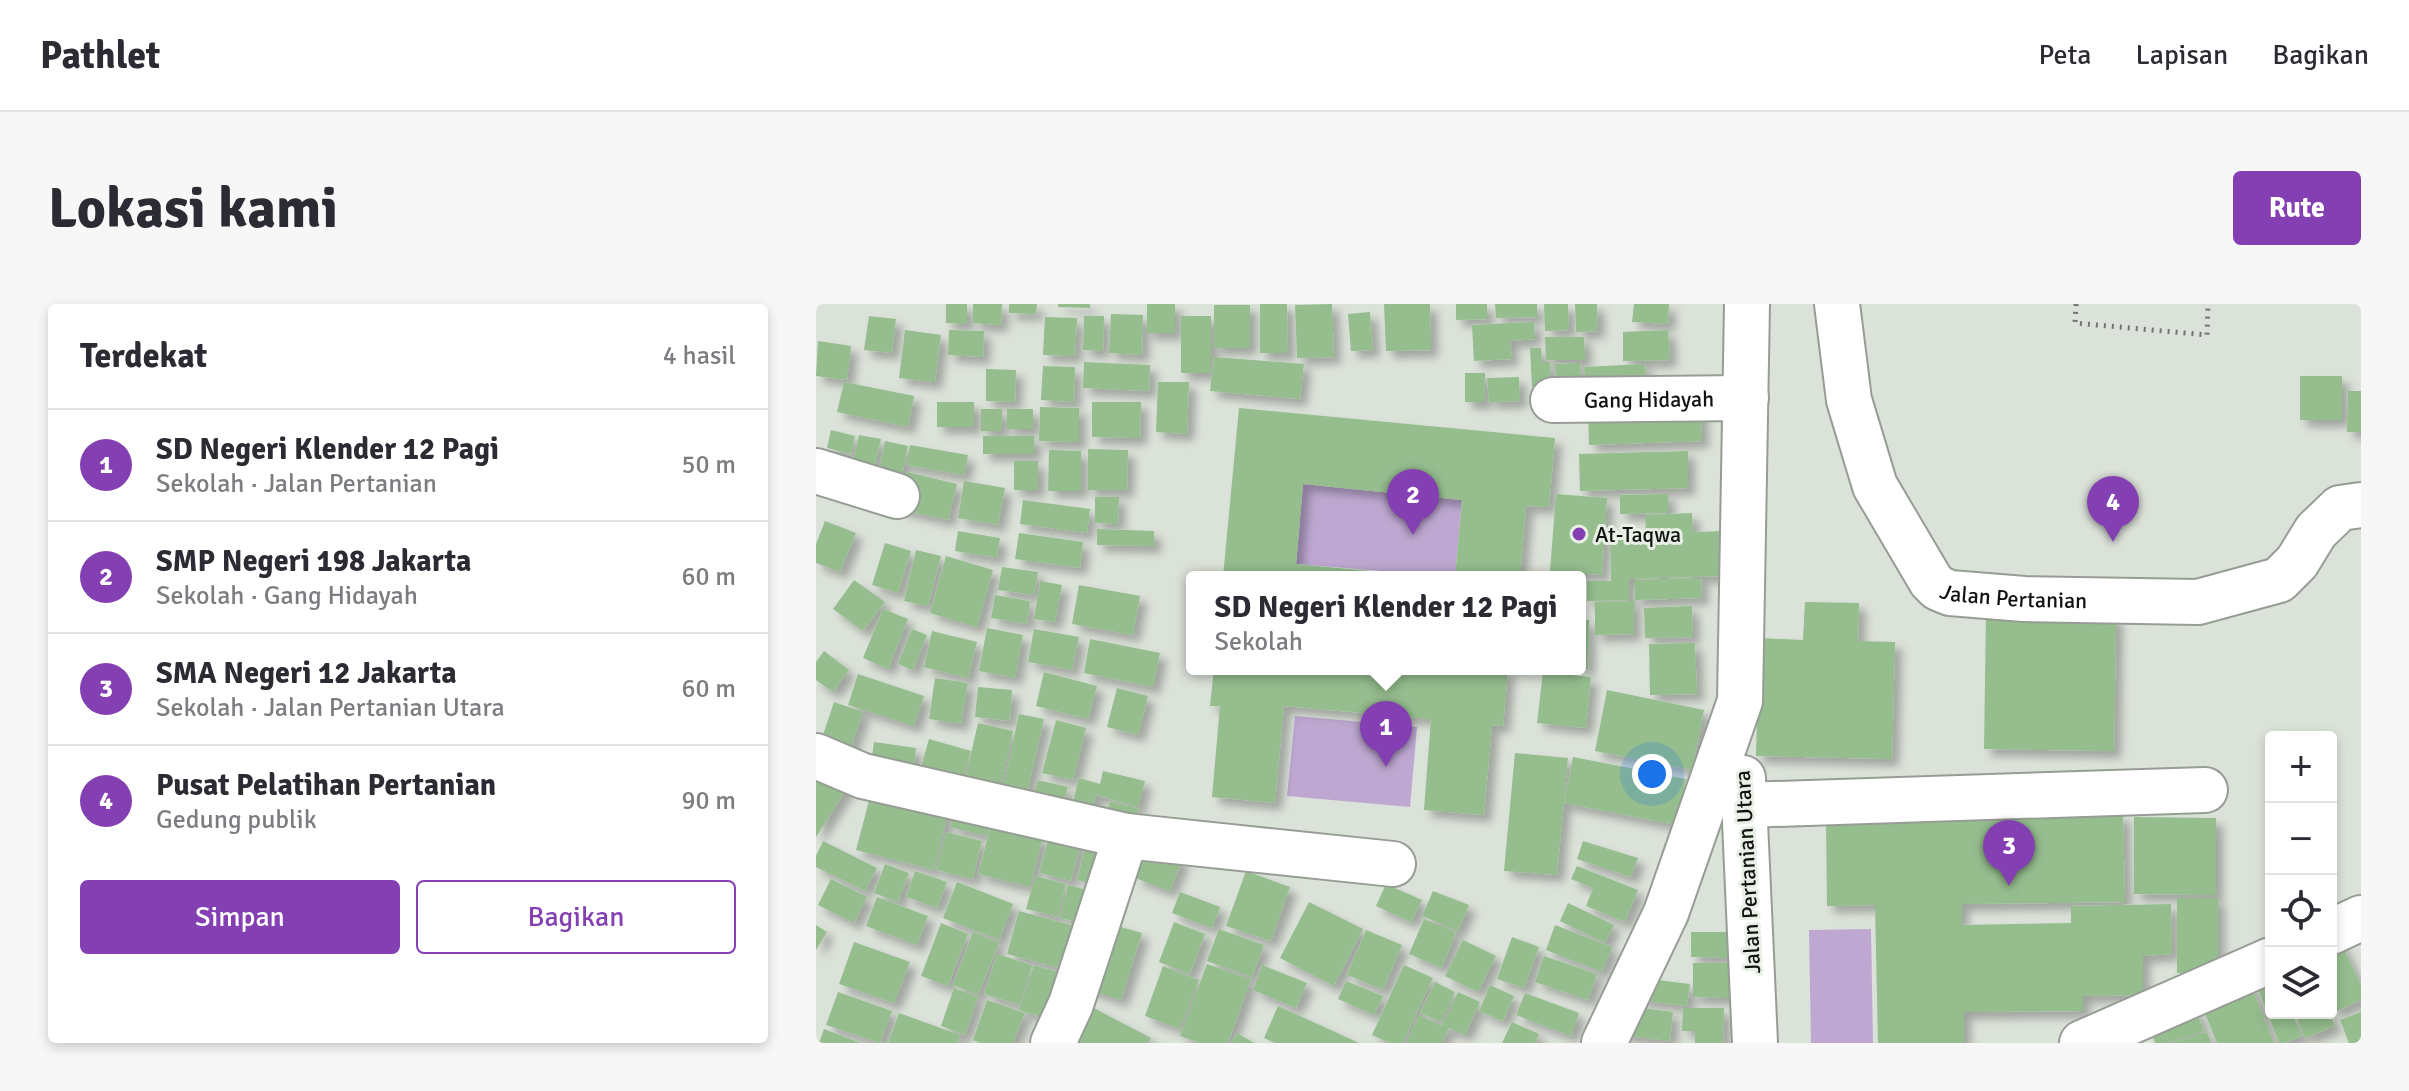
<!DOCTYPE html>
<html lang="id">
<head>
<meta charset="utf-8">
<style>
  :root { --surface:#fff; --page:#f7f7f7; --text:#2b2b33; --muted:#7c7c81; --line:#e1e1e2; --accent:#843fb2 }
  body { margin:0; font-family:Signika,sans-serif; background:var(--page); color:var(--text) }
  .controls { position:absolute; right:24px; bottom:24px; display:grid; overflow:hidden; border-radius:8px; box-shadow:0 4px 12px #0003 }
  .controls button { width:72px; height:72px; display:grid; place-items:center; padding:0; border:0; border-bottom:2px solid var(--line); background:var(--surface); color:var(--text); font:40px sans-serif }
  .you { position:absolute; left:836px; top:470px; width:28px; height:28px; margin:-20px; border:6px solid #fff; border-radius:50%; background:#1a73e8; box-shadow:0 0 0 12px #1a73e833 }
  .badge { display:grid; place-items:center; width:52px; height:52px; border-radius:50%; background:var(--accent); color:#fff; font-size:26px; font-weight:700 }
  .pin { position:absolute; translate:-50% -66px; filter:drop-shadow(0 2px 4px #0008) }
  .pin::after { content:''; position:absolute; top:42px; width:28px; height:24px; background:inherit; clip-path:polygon(0 0,100% 0,50% 100%) }
  .popup { position:absolute; left:370px; top:267px; width:400px; height:104px; box-sizing:border-box; display:grid; place-content:center; border-radius:8px; background:var(--surface); filter:drop-shadow(0 2px 6px #0005); font-size:26px; white-space:nowrap; color:var(--muted) }
  .popup b { font-size:30px; color:var(--text) }
  .popup::after { content:''; position:absolute; left:50%; top:100%; margin-left:-16px; border:16px solid transparent; border-top-color:var(--surface) }
  .list { margin:0; padding:0; list-style:none }
  h2 { display:flex; justify-content:space-between; align-items:center; height:104px; margin:0; padding:0 32px; font-size:34px }
  h2 small { font-size:26px; font-weight:400; color:var(--muted) }
  .list li { display:grid; grid-template-columns:52px 1fr auto; gap:24px; align-items:center; box-sizing:border-box; height:112px; padding:0 32px; border-top:2px solid var(--line) }
  .list b { display:block; font-size:30px; white-space:nowrap }
  .list p { margin:0; font-size:26px; white-space:nowrap; color:var(--muted) }
  .list em { font-size:26px; font-style:normal; color:var(--muted) }
  .actions { display:flex; gap:16px; padding:24px 32px }
  .actions a { flex:1; padding:18px 0; border:2px solid var(--accent); border-radius:8px; text-align:center; font-size:28px; color:var(--accent) }
  .actions .main { background:var(--accent); color:#fff }
  .icon { flex:none; width:44px; height:44px; fill:none; stroke:currentColor; stroke-width:2; stroke-linecap:round; stroke-linejoin:round }
  .map { position:relative; flex:none; width:1545px; height:739px; overflow:hidden; border-radius:8px }
  header { display:flex; align-items:center; gap:48px; box-sizing:border-box; height:112px; padding:0 40px; background:var(--surface); border-bottom:2px solid var(--line) }
  header strong { font-size:38px }
  nav { display:flex; gap:44px; margin-inline-start:auto; font-size:28px }
  .intro { display:flex; align-items:center; justify-content:space-between; box-sizing:border-box; height:192px; padding:0 48px }
  h1 { margin:0; font-size:56px }
  .button { padding:20px 36px; border-radius:8px; background:var(--accent); color:#fff; font-size:28px; font-weight:700 }
  main { display:flex; gap:48px; padding:0 48px }
  aside { flex:1; background:var(--surface); border-radius:8px; box-shadow:0 4px 12px #0003 }
  .map>svg:first-child { display:block }
  .green { fill:#bea8d2 }
  .building { fill:#95bd8e; filter:url(#shadow) }
  .lines { fill:none; stroke-linecap:round; stroke-linejoin:round }
  .minor-casing { stroke:#969d94; stroke-width:48 }
  .path { stroke:#707570; stroke-width:5; stroke-dasharray:2 6; stroke-linecap:butt }
  .minor { stroke:#fff; stroke-width:44 }
  .poi-dot { fill:#843fb2; stroke:#e8f0e6; stroke-width:3 }
  .labels { text-anchor:middle; stroke-width:6; stroke-linejoin:round; paint-order:stroke }
  .street-label { font-size:22px; fill:#101310; stroke:#e8f0e6 }
  .poi-label { font-size:22px; fill:#101310; stroke:#e8f0e6; text-anchor:start }
</style>
</head>
<body>
<header>
<strong>Pathlet</strong>
<nav><a>Peta</a><a>Lapisan</a><a>Bagikan</a></nav>
</header>
<div class="intro"><h1>Lokasi kami</h1><a class="button">Rute</a></div>
<main>
<aside>
<h2>Terdekat<small>4 hasil</small></h2>
<ul class="list">
<li><span class="badge">1</span><div><b>SD Negeri Klender 12 Pagi</b><p>Sekolah · Jalan Pertanian</p></div><em>50 m</em></li>
<li><span class="badge">2</span><div><b>SMP Negeri 198 Jakarta</b><p>Sekolah · Gang Hidayah</p></div><em>60 m</em></li>
<li><span class="badge">3</span><div><b>SMA Negeri 12 Jakarta</b><p>Sekolah · Jalan Pertanian Utara</p></div><em>60 m</em></li>
<li><span class="badge">4</span><div><b>Pusat Pelatihan Pertanian</b><p>Gedung publik</p></div><em>90 m</em></li>
</ul>
<div class="actions"><a class="main">Simpan</a><a>Bagikan</a></div>
</aside>
<div class="map">
<svg width="1545" height="739" viewBox="0 0 1545 739">
  <defs>
    <filter id="shadow"><feDropShadow dx="7" dy="7" stdDeviation="4" flood-color="#0004"/></filter>
  </defs>
  <rect width="100%" height="100%" fill="#dbe2d9"/>
  <path class="green" d="M487,180L646,196L639,273L480,260Z
    M479,412L601,423L594,503L471,492Z
    M1055,625L1057,739H995L993,626Z"/>
  <path class="building" d="M130,0H151V20L130,19Z
    M157,0H186L185,21L157,19Z
    M193,0H221L220,10L193,9Z
    M242,0H274V4L242,3Z
    M331,0H359V29H331Z
    M444,0H471L472,49H444Z
    M516,0L518,53L481,54L479,1Z
    M568,0H614L615,46L570,47Z
    M640,0H671V15L640,16Z
    M679,0H721V13L680,14Z
    M728,0H752L753,26L729,27Z
    M759,0H781L782,27L760,28Z
    M818,0H853L852,20L816,18Z
    M398,1H434V44H398Z
    M554,8L557,46L535,47L532,10Z
    M295,10L327,11L326,51L293,49Z
    M53,12L80,15L76,49L48,46Z
    M268,12H288L287,47L267,46Z
    M365,12H395V69H365Z
    M229,13L261,14L259,52L227,51Z
    M718,18L719,35L694,37L696,55L658,57L656,21Z
    M89,26L125,31L119,78L83,74Z
    M133,26L168,27L167,53L132,51Z
    M852,26L854,56L807,57V28Z
    M729,33H768L769,56H730Z
    M2,37L35,42L31,76L0,72Z
    M714,44H725L726,58H734L735,83H716Z
    M398,53L488,60L484,95L394,87Z
    M268,58L334,61L333,87L267,84Z
    M764,59L766,89L741,90L739,60Z
    M829,60L831,90L770,93L768,63Z
    M227,62L259,63L258,98L225,96Z
    M170,65L200,66L199,98L170,97Z
    M649,69H669V98H649Z
    M1484,72H1526V116H1484Z
    M703,73L704,97L673,98L671,74Z
    M28,78L98,92L92,123L21,108Z
    M342,78H373L371,130L340,128Z
    M1532,87H1545V128H1531Z
    M121,98H158V123H121Z
    M276,98H325L324,134L276,133Z
    M885,99L886,137L773,141L772,102Z
    M224,103L263,104V138L223,137Z
    M423,104L739,134L733,203L710,202L704,273H639L646,196L487,180L480,260L597,271V273H407Z
    M165,105H186V127H165Z
    M191,105H217V125H191Z
    M15,126L39,132L35,150L11,144Z
    M43,131L65,135L55,178L33,173Z
    M167,132H218V150H167Z
    M69,137L92,142L83,185L60,179Z
    M94,141L152,151L148,171L90,161Z
    M272,145L312,146L311,186H272Z
    M233,146L265,147V187H232Z
    M872,147V184L764,187L763,150Z
    M198,157H222V186H198Z
    M91,168L141,180L132,216L83,205Z
    M148,177L189,184L182,221L142,214Z
    M740,190L791,194L786,271L734,267Z
    M852,190V209L804,210V191Z
    M279,193H303L302,220L279,219Z
    M207,196L274,205L271,229L204,220Z
    M876,209L877,228L908,227L909,272L813,275V296L771,297V277H795L794,230L830,229L829,211Z
    M9,217L40,229L24,268L0,259V240Z
    M281,225L338,227V242L281,241Z
    M142,227L184,234L181,254L139,247Z
    M203,229L267,238L264,264L199,255Z
    M69,239L95,247L82,289L56,281Z
    M100,246L125,252L112,302L88,297Z
    M130,252L177,266L161,323L114,309Z
    M186,263L222,268L218,291L182,286Z
    M885,274L886,294L819,296L818,276Z
    M38,276L69,298L47,327L17,305Z
    M224,277L246,281L239,318L218,315Z
    M263,281L324,292L317,331L256,320Z
    M179,291L214,297L211,320L175,314Z
    M818,297V330L779,331V298Z
    M989,298L1043,299L1042,337L1079,338L1076,455L940,452L943,334L987,336Z
    M876,302L877,333L829,334L828,304Z
    M67,305L92,315L72,365L47,354Z
    M1170,310L1300,312L1298,447L1168,445Z
    M764,316H773L772,365H764Z
    M171,324L207,331L199,374L163,367Z
    M96,325L111,331L97,366L82,360Z
    M218,325L263,333L256,366L212,358Z
    M116,327L161,338L152,374L108,363Z
    M274,335L344,349L337,383L268,369Z
    M879,339L881,390L834,391L833,340Z
    M8,347L33,366L17,388L0,376V358Z
    M398,365H692L687,422L676,421L668,511L608,506L615,415L468,402L459,499L396,493L404,402H394Z
    M228,368L281,382L272,415L220,402Z
    M727,368L775,373L770,424L721,419Z
    M42,370L108,392L98,422L32,401Z
    M119,374L152,379L145,420L113,415Z
    M162,383L196,386L194,417L159,413Z
    M301,384L332,392L322,431L291,423Z
    M791,386L888,406L876,466L779,447Z
    M18,398L47,408L30,459L1,449Z
    M203,410L228,415L210,494L186,489Z
    M240,416L270,424L257,476L226,469Z
    M162,419L197,427L182,496L146,489Z
    M113,435L155,447L144,485L102,474Z
    M58,438L100,444L96,476L54,469Z
    M699,449L752,454L741,571L688,567Z
    M757,453L870,475L860,521L748,499Z
    M0,456L35,478L0,533Z
    M287,467L329,477L322,503L280,491L272,522L252,517L263,474L284,480Z
    M222,476L252,483L244,512L214,505Z
    M58,478L135,498L118,566L40,546Z
    M140,497L177,506L171,532L134,523Z
    M294,497L323,505L317,526L288,519Z
    M1307,510L1309,598L1146,600V621L1255,619V602L1355,600L1356,650L1327,652V691L1267,692V707L1148,708V739H1062L1059,601L1011,602L1010,514Z
    M1318,513L1400,514V591L1318,590Z
    M175,521L227,533L214,583L162,570Z
    M273,527L301,533L288,583L261,576Z
    M130,528L166,537L157,575L120,566Z
    M234,529L265,537L255,577L223,569Z
    M7,537L61,564L49,587L0,563V552Z
    M767,537L822,554L815,573L761,555Z
    M331,541L367,554L354,587L319,574Z
    M69,560L93,569L82,598L58,589Z
    M761,562L822,586L809,618L770,602L777,584L755,575Z
    M99,567L131,578L121,604L90,593Z
    M430,567L474,583L455,637L410,622Z
    M219,572L250,580L242,613L210,605Z
    M15,575L51,593L38,619L2,601Z
    M141,578L197,600L183,636L127,614Z
    M570,580L606,596L595,618L560,602Z
    M252,581L283,589L275,621L244,614Z
    M617,587L653,601L642,627L606,612Z
    M364,588L404,603L396,624L356,609Z
    M61,593L112,612L101,641L50,622Z
    M1361,594H1402V669H1361Z
    M493,598L547,625L518,682L464,654Z
    M752,599L798,621L789,639L744,617Z
    M203,607L270,625L259,668L191,650Z
    M608,615L640,628L626,664L593,650Z
    M288,618L326,629L305,696L268,684Z
    M358,618L389,630L374,670L343,658Z
    M125,619L152,630L132,682L105,672Z
    M0,621L11,628L0,646Z
    M739,621L796,643L786,668L730,646Z
    M403,625L448,641L436,673L391,657Z
    M550,626L586,641L567,686L531,671Z
    M157,628L183,639L162,691L137,681Z
    M875,628H913L912,654L875,653Z
    M696,633L723,643L708,684L681,675Z
    M1523,635L1545,681V696L1519,708L1515,699V639Z
    M647,636L680,652L662,688L629,672Z
    M38,638L94,658L78,699L23,680Z
    M181,650L216,661L204,701L168,690Z
    M728,652L781,670L772,696L719,678Z
    M877,659H915V694L877,693Z
    M391,660L435,675L412,739H384L364,732Z
    M218,661L259,673L245,719L203,706Z
    M446,661L491,679L480,704L437,686Z
    M588,661L617,674L587,739H574L556,731Z
    M347,662L383,676L364,725L329,712Z
    M824,674L874,680L871,702L822,696Z
    M1455,674V709H1476L1486,732L1469,739H1463L1440,680Z
    M530,677L567,692L558,711L522,695Z
    M1433,677L1458,739H1401L1384,697Z
    M619,678L639,688L625,718L604,709Z
    M674,681L698,692L687,717L663,707Z
    M138,684L162,693L149,731L125,722Z
    M22,688L76,707L64,739L10,721Z
    M642,688L664,698L649,731L633,724L626,739H590L603,711L626,722Z
    M709,689L763,709L755,732L700,711Z
    M171,696L209,709L197,739H164L157,736Z
    M270,700L335,734L332,739H250Z
    M462,702L543,739H459L448,734Z
    M809,702L857,708L854,737L805,731Z
    M867,704H908L907,739H879V727H866Z
    M1379,704L1388,727L1352,739H1339L1332,718Z
    M1545,708V739H1533L1524,716Z
    M83,709L144,731L142,739H72Z
    M1479,709H1514L1519,722L1489,734Z
    M696,718L723,730L719,739H686Z
    M8,725L45,739H3Z
    M1391,728L1395,739H1359V738Z
    M421,729L438,739H415Z"/>
  <g class="lines">
    <defs>
      <g id="minor">
        <path id="s1" d="M1021,0L1033,96L1059,182L1115,277L1122,284L1134,289L1208,295L1382,298L1463,276L1481,258L1500,227L1524,204L1545,201"/>
        <path id="s2" d="M737,96L930,94"/>
        <path d="M0,167L81,192"/>
        <path d="M0,452L47,472L310,532"/>
        <path d="M927,474L939,739"/>
        <path d="M928,501L1389,486"/>
        <path d="M1515,628L1545,614"/>
        <path d="M237,739L255,700L310,532L577,560"/>
        <path d="M788,739L850,609L924,397L931,0"/>
        <path d="M1266,739L1455,656"/>
      </g>
    </defs>
    <use href="#minor" class="minor-casing"/>
    <path class="path" d="M1260,0L1259,19L1391,31L1392,0"/>
    <use href="#minor" class="minor"/>
  </g>
  <circle class="poi-dot" cx="763" cy="230" r="8"/>
  <g class="labels">
    <g class="street-label">
      <text dy="8" stroke="none"><textPath href="#s2" startOffset="96">Gang Hidayah</textPath></text>
      <text dy="8" stroke="none"><textPath href="#s1" startOffset="384">Jalan Pertanian</textPath></text>
      <text transform="translate(931 568) rotate(-93)" y="8">Jalan Pertanian Utara</text>
    </g>
    <g class="poi-label">
      <text x="779" y="238">At-Taqwa</text>
    </g>
  </g>
</svg>
<div class="controls">
<button>+</button>
<button>−</button>
<button><svg class="icon" aria-label="locate" viewBox="0 0 24 24"><circle cx="12" cy="12" r="6"/><path d="M12 2v4M12 18v4M2 12h4M18 12h4"/></svg></button>
<button><svg class="icon" aria-label="layers" viewBox="0 0 24 24"><path d="M12 4l9 5-9 5-9-5zM3 14l9 5 9-5"/></svg></button>
</div>
<div class="you"></div>
<div class="pin badge" style="left:570px;top:463px">1</div>
<div class="popup"><b>SD Negeri Klender 12 Pagi</b>Sekolah</div>
<div class="pin badge" style="left:597px;top:231px">2</div>
<div class="pin badge" style="left:1193px;top:582px">3</div>
<div class="pin badge" style="left:1297px;top:238px">4</div>
</div>
</main>
</body>
</html>
